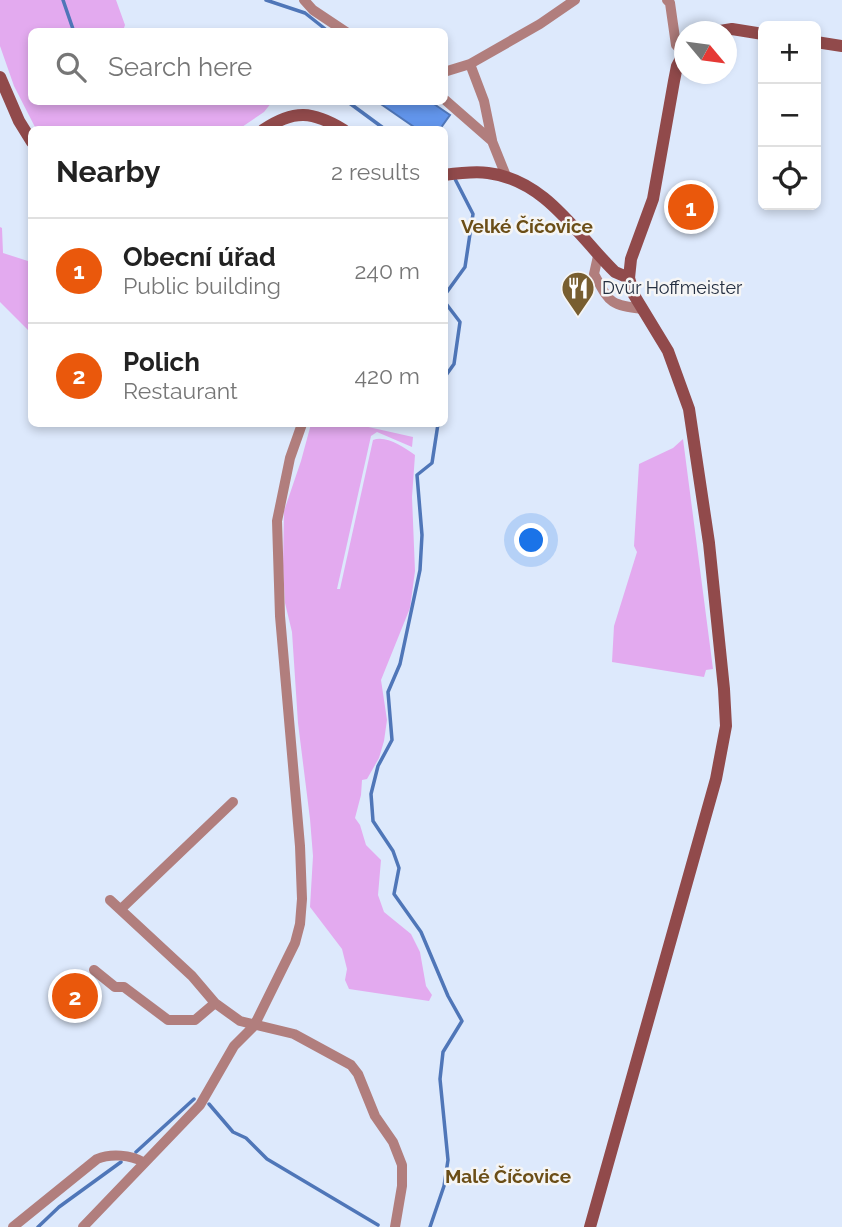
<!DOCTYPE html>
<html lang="en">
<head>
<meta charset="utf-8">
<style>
  :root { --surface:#fff; --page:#f6f6f6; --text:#222; --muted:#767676; --line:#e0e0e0; --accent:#ea580c }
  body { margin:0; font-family:Raleway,sans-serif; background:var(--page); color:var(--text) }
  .controls { position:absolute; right:21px; top:21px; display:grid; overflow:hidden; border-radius:10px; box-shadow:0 4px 10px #0003 }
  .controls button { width:63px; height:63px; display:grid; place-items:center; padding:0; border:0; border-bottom:2px solid var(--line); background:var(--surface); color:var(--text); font:35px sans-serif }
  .compass { position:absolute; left:674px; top:21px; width:63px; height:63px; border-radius:50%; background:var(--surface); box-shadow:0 4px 10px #0003; rotate:119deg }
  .you { position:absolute; left:532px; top:541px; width:24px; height:24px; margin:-18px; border:5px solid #fff; border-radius:50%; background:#1a73e8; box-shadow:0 0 0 10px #1a73e833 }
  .badge { display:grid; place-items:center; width:46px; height:46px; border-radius:50%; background:var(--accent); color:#fff; font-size:23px; font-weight:700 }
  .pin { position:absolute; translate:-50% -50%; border:4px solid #fff; box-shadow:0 2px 7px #0006 }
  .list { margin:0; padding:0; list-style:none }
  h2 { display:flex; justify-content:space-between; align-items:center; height:91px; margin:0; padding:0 28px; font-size:30px }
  h2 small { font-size:23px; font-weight:400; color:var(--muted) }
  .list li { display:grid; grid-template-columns:46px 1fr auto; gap:21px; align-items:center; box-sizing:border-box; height:105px; padding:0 28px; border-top:2px solid var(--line) }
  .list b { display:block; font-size:26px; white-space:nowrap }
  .list p { margin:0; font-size:23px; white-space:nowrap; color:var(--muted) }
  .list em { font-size:23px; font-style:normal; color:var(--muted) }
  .icon { flex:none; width:38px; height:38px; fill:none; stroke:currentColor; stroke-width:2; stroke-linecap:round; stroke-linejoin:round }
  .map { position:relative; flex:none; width:842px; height:1227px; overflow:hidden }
  .search { position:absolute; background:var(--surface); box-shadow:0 4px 10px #0003; left:28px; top:28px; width:420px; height:77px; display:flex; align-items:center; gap:18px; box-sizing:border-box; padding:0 24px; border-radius:10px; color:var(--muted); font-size:26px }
  .panel { position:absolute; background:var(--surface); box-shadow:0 4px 10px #0003; left:28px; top:126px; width:420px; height:301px; border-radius:10px }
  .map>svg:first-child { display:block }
  .green { fill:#e3aaef }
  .water { fill:#6295eb; stroke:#4f76b8; stroke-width:2 }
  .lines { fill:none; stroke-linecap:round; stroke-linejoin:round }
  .stream { stroke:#4f76b8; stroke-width:3.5 }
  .street { stroke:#b17e7d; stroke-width:10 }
  .secondary { stroke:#914a4b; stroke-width:12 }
  .labels { text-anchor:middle; stroke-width:5; stroke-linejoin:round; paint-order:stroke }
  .poi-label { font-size:18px; fill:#242f41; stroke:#f5f5f5; text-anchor:start }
  .neighbourhood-label { font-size:19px; font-weight:bold; fill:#6b4e17; stroke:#f5f5f5 }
</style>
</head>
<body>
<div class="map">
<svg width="842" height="1227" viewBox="0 0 842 1227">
  <rect width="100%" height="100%" fill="#dde9fc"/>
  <path class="green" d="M0,0H116L125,25L123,31L32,32V102H272L264,112L239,129H36L14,86L0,46Z
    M0,227L2,228L3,253L31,262V333L0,302Z
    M311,424H355L413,437L412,447L377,432L371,436L337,589H340L373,440C386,435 403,447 415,455L412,497L415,571L410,608L381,680L387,720L384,741L379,758L367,779L362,780L361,795L355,818L360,825L366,845L381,860L378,895L384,912L411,934L420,952L426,986L432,995L429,1001L349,989L345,980L347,969L342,949L310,907L313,856L310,819L298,723L292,632L285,603L283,566L284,511L301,461Z
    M683,439L713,669L706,670L704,677L612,662L614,626L637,552L634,546L639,464L673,448Z"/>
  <path class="water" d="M378,102H431L450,115L440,129H417Z"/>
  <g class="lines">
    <path class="stream" d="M63,0L74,32
      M266,0L305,13L329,32
      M348,102L386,130
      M444,296L465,267L473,214L454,177
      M444,301L460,322L454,364L444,378
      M209,1104L233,1132L246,1138L267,1159L378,1225
      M136,1152L194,1099
      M38,1227L59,1207L121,1162
      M430,1227L444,1186L448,1160L440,1079L443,1052L462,1021L448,996L421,932L394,894L399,868L393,851L373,821L371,794L378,766L392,740L388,692L400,664L420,570L422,535L417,475L432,463L438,424"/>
    <path class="street" d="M304,0L313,10L346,32
      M667,0L670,3L676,45L684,54
      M470,64L484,101L492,140
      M444,72L470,64L540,24L575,0
      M444,99L492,141L506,176
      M598,256L594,274C610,303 609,305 643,309
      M110,900L192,976L215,1003L240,1021L294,1034L351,1065L358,1074L375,1116L393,1142L402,1165V1186L395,1227
      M121,909L233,802
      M94,970L115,987H124L168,1020H195L215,1003
      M13,1227L97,1159C111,1153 131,1155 143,1162
      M83,1227L200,1105L234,1046L254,1026L295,943L300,924L302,899L300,846L280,616L277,521L290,458L302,424"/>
    <path class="secondary" d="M714,32L732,29L763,34
      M816,42L842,46
      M0,77L19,121L32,142
      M263,130C294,109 313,111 344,130
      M444,175C459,173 474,171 488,173C546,180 577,235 615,272L629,278
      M590,1227L716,779L726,726L724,689L709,543L689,409L668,351L634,295L629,278L631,259L653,199L674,81L677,66L684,53"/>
  </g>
  <defs>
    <symbol id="restaurant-pin" viewBox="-11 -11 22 30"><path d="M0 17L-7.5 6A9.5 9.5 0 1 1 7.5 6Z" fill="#785e30" stroke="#f5f5f5"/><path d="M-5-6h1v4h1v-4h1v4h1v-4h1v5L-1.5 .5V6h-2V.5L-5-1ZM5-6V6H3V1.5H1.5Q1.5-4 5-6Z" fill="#fff"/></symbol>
  </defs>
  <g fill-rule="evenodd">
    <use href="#restaurant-pin" x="559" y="269" width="38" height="52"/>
  </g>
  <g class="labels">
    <g class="poi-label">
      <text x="602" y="294">Dvůr Hoffmeister</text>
    </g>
    <g class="neighbourhood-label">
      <text x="527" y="233">Velké Číčovice</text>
      <text x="508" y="1183">Malé Číčovice</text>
    </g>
  </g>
</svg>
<div class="controls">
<button>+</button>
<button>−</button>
<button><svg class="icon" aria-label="locate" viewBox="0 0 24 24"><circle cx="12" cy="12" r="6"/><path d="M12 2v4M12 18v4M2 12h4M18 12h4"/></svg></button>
</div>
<svg class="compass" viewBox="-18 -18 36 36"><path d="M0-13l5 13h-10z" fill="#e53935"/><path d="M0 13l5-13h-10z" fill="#767676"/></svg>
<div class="you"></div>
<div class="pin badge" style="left:691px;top:207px">1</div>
<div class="pin badge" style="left:75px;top:996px">2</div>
<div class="search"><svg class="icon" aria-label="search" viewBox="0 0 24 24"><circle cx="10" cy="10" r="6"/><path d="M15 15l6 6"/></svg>Search here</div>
<section class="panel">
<h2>Nearby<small>2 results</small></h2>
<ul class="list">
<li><span class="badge">1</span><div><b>Obecní úřad</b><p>Public building</p></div><em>240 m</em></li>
<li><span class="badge">2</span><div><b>Polich</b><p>Restaurant</p></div><em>420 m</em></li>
</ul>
</section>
</div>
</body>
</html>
